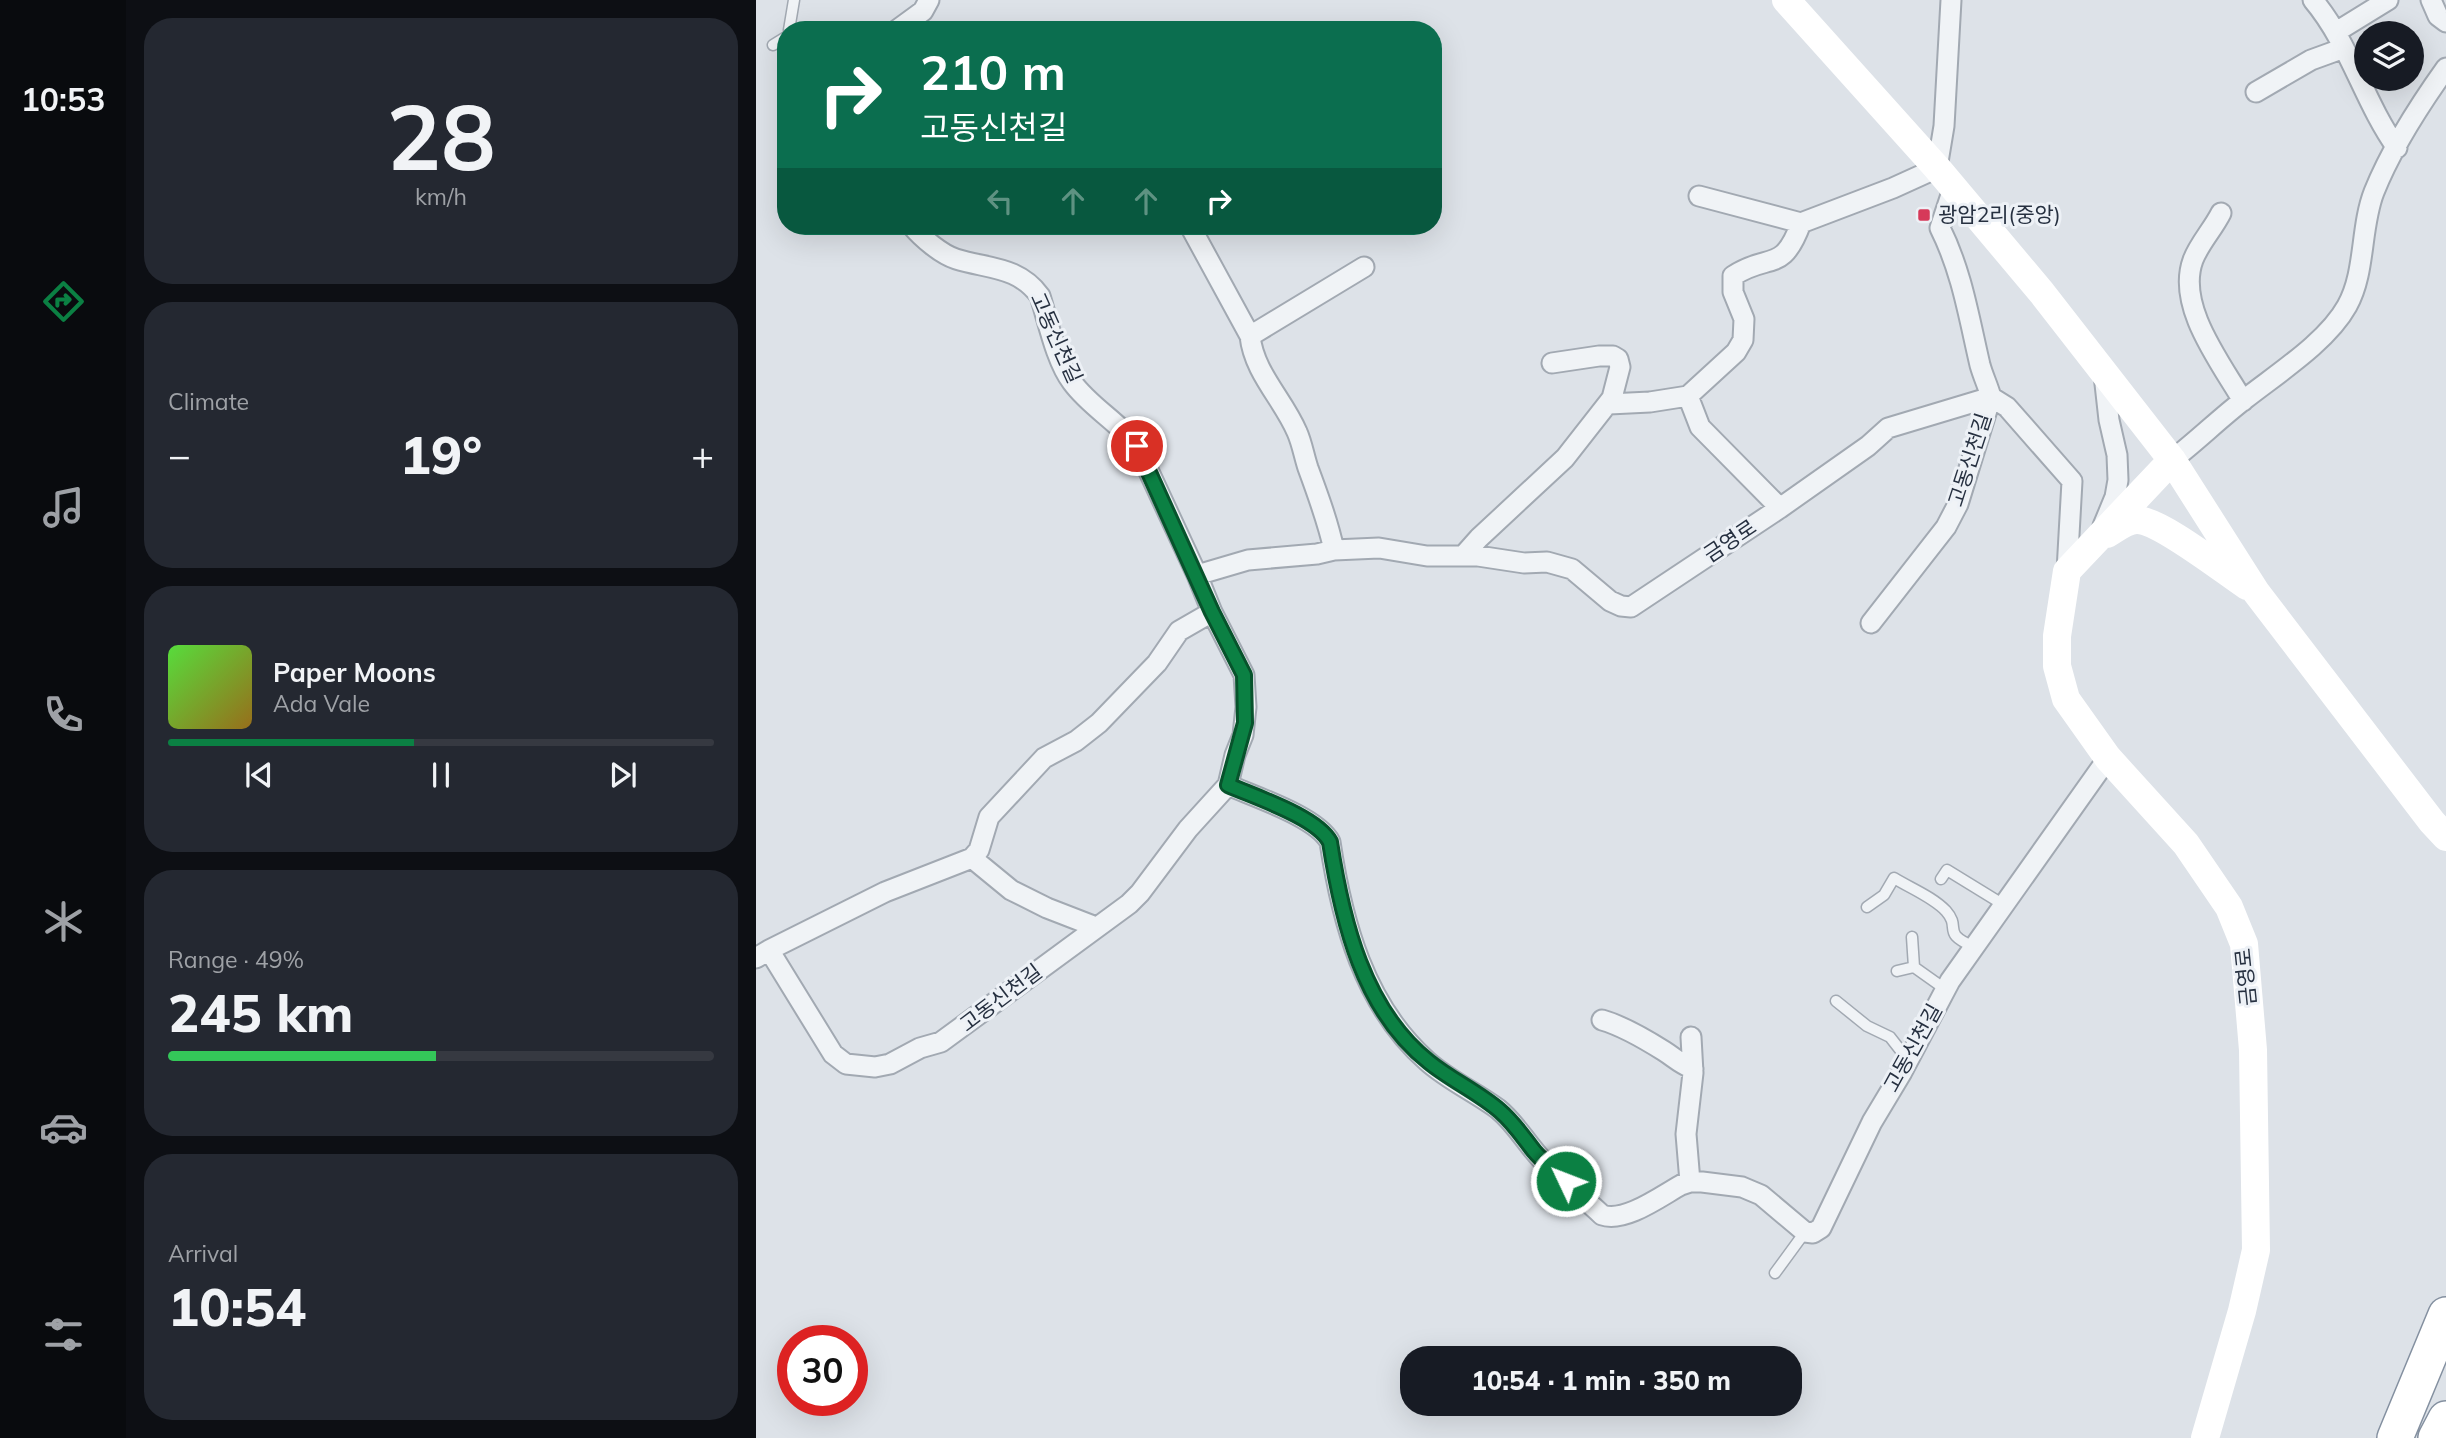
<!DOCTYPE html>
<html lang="en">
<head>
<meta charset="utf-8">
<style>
	:root { --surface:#171b24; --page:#242831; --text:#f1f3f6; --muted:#9ea1a6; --line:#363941; --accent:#0b8043 }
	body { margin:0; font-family:Mulish,"Noto Sans KR",sans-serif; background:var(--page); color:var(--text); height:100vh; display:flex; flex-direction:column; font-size:26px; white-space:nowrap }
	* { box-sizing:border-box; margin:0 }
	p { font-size:23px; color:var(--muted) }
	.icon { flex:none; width:38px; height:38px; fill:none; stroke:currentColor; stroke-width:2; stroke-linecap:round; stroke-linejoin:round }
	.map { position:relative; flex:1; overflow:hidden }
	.side { display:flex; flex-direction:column; gap:18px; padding:18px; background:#0d0f14; width:630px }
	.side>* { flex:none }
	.guide { position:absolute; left:21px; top:21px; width:665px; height:214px; border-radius:28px; box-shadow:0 7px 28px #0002; background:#0b6e4f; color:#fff; overflow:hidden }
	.controls { position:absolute; left:1598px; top:21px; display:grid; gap:14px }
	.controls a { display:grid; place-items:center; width:70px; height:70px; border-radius:50%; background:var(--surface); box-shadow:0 7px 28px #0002; font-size:35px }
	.speed { position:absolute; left:21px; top:1325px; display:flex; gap:14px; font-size:35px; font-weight:700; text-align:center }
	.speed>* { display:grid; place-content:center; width:91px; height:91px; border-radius:50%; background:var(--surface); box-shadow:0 7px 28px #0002; line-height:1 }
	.speed .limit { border:10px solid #d22; background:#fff; color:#111 }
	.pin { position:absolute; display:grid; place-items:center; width:60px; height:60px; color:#fff; margin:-30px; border:4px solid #fff; border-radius:50%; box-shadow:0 2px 7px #0007 }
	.me { position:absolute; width:77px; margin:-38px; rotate:313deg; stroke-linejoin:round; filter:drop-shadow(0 0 5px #0008) }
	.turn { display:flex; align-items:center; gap:24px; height:147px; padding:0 28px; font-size:32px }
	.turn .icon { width:91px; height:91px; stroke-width:2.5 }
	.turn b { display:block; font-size:49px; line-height:60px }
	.lanes { display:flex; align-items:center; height:66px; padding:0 28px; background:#0003; justify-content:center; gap:35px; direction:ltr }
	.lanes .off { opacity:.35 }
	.big { font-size:52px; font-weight:800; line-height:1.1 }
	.side .card { flex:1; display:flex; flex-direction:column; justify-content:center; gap:10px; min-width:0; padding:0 24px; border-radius:28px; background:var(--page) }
	.side .dial { align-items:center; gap:0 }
	.dial b { font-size:91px; line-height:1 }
	.song { display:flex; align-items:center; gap:21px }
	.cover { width:84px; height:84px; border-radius:10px; background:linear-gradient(135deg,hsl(110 70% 55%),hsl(40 70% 35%)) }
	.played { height:7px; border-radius:4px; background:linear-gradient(90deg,var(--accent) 45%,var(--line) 45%) }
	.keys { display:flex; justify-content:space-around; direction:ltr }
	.heat { display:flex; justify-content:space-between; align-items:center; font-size:38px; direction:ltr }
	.charge { height:10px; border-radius:5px; background:linear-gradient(90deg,#34c759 49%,var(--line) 0) }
	.trip { position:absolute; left:644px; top:1346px; width:402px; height:70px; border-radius:28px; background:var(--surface); box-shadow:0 7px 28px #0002; font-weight:800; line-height:70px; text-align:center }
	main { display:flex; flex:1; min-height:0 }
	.dock { display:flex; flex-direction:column; width:126px; justify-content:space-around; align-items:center; background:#090b0e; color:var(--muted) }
	.dock .icon { width:49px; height:49px }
	.dock .current { color:var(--accent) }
	.dock b { font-size:32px; color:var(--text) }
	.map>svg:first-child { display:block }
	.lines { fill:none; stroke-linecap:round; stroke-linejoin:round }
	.lane-casing { stroke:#a2a9b2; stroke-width:13 }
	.street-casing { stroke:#a2a9b2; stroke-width:23 }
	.highway-casing { stroke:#8490a0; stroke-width:38 }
	.lane { stroke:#f0f3f6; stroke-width:10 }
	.street { stroke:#f0f3f6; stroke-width:19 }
	.secondary { stroke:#fff; stroke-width:28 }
	.highway { stroke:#fff; stroke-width:35 }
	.route-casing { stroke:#07532c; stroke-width:18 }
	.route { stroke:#0b8043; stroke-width:12 }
	.poi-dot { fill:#d63959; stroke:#edf1f6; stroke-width:2.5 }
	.labels { text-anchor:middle; stroke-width:6; stroke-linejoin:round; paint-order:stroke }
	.poi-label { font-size:21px; fill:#263040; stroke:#edf1f6; text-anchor:start }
	.street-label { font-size:21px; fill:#263040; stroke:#edf1f6 }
</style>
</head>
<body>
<main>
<nav class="dock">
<b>10:53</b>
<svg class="icon current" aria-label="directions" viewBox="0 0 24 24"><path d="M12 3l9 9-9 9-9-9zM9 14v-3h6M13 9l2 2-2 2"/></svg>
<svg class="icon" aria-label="music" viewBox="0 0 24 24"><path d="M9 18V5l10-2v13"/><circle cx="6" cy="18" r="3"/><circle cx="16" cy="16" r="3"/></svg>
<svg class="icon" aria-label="phone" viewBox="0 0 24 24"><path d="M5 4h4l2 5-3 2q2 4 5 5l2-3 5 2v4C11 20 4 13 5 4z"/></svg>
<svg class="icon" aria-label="climate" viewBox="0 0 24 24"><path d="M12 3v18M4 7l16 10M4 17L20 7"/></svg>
<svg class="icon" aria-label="car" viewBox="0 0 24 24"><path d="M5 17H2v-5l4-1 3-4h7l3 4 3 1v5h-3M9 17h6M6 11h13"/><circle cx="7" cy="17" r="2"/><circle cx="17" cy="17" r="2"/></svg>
<svg class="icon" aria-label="filters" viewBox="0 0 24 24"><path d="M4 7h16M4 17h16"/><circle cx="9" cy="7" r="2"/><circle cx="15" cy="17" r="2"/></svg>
</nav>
<section class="side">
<div class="card dial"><b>28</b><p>km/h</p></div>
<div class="card"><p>Climate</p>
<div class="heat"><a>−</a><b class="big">19°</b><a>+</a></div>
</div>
<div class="card">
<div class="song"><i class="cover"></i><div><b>Paper Moons</b><p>Ada Vale</p></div></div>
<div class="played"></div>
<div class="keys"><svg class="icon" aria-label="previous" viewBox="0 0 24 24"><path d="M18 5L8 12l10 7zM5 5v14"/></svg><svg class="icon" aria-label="pause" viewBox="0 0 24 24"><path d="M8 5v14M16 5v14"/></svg><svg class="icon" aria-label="next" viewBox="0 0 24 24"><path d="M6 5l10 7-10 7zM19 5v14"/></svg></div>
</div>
<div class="card"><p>Range · 49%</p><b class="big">245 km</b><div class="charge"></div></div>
<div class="card"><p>Arrival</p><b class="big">10:54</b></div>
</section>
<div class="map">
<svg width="1690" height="1438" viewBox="0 0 1690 1438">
	<rect width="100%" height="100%" fill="#dde2e8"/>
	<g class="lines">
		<defs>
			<path id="lane" d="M33,30L38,0
				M17,45L30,37
				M1185,879L1191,870L1248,905
				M1111,907L1128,895L1138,878C1154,888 1177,897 1190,911C1206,929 1184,932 1218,947
				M1156,937L1158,967L1189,989
				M1141,971L1158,967
				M1080,1001L1111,1026L1134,1037L1152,1060
				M1019,1273L1049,1232"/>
			<path id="street" d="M1557,0C1594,44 1608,102 1641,148
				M1675,0L1682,16L1690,22
				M141,30L167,11L173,0
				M1580,32L1632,0
				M1500,92L1555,60L1588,48
				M943,196L1045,223L1137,188L1181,168L1188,126L1195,0
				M1465,213C1457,229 1443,244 1437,260C1420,306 1465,363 1487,401
				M434,226L494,336C498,373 527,399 541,432C546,443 548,456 552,468C562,495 572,522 578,550L561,554L492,560L441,575
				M494,336L608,267
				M932,396L944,427L1024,508
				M853,404L894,402L932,396L980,352L987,340L988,319L977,292V276C1013,252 1026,275 1045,223
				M1416,460C1441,441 1464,418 1489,399C1522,373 1571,342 1591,306C1610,272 1604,228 1618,192C1634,152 1665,103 1690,68
				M1347,526L1359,497L1362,480L1361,455L1353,420L1348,375
				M578,550L623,548L671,556H722L768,563L791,562L816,569L854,601L865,606L875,607L1024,508L1112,446L1132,428L1235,397C1232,386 1227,376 1224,365C1213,318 1206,272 1184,228L1197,189
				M707,556L723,538L809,458L856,398L864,367L862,359L857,356H843L796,363
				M1115,623L1190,527L1202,504L1235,397L1251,407L1316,481L1311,571
				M472,785C499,797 561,817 574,842C586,922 608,1005 671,1061C692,1080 719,1092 742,1109C758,1122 767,1138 780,1153C798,1175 825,1195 846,1215C869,1223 905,1196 925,1185L934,1182H946L986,1187L1005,1195L1049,1232L1057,1233L1065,1228L1116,1122L1146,1072L1194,981L1352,758
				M216,858L255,890L291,908L340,927
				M13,950L77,1054L90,1064L119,1067L134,1064L164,1048L185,1042L373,904L384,893L432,829L472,785L479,755L487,735L490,707L488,675L456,612L441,575L381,446C363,422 334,407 316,382C300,361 292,321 284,296C262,266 232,269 200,259C185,254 166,238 156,226
				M0,958L13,950L129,892L216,858L223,850L233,817L288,758L320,741L343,723L401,663L423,631L456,612
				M846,1020C867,1026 889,1039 908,1051C919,1058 923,1063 937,1069
				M934,1182L930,1134L937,1073L935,1037"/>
			<path id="highway" d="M1639,1438L1690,1315
				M1680,1438L1690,1419"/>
		</defs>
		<use href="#lane" class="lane-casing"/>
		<use href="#street" class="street-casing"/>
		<use href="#highway" class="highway-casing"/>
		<use href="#lane" class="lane"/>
		<use href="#street" class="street"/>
		<path class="secondary" d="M1030,0L1181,168L1286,293L1416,460L1500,592L1676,822L1690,837
			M1416,460L1311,571L1301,636V666L1310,699L1352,758L1430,844L1473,907L1488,944L1497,1050L1500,1250L1486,1311L1449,1438
			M1351,534C1360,529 1370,520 1381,520C1404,520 1468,571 1491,586"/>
		<use href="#highway" class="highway"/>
	</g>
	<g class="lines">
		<defs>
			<path id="route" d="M381,446L456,612L488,675L489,723L472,785C499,797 561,817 574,842C586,920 607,1010 673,1062C695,1080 722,1092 744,1111C758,1123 767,1137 778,1151C787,1162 800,1171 810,1181"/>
		</defs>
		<use href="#route" class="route-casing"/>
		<use href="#route" class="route"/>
	</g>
	<rect class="poi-dot" x="1161" y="208" width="14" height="14" rx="3.5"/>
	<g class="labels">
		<g class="poi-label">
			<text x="1182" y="222">광암2리(중앙)</text>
		</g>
		<g class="street-label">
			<text transform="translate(300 338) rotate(66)" y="7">고동신천길</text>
			<text transform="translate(1214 460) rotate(-72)" y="7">고동신천길</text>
			<text transform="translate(974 541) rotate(-34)" y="7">금영로</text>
			<text transform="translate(1490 977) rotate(-96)" y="7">금영로</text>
			<text transform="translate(245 998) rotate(-37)" y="7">고동신천길</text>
			<text transform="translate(1157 1048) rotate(-61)" y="7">고동신천길</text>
		</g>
	</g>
</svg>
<div class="controls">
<a><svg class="icon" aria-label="layers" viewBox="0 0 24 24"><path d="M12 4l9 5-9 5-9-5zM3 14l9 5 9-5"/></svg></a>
</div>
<div class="speed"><div class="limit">30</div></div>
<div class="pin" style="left:381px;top:446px;background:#d93025"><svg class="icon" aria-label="arrive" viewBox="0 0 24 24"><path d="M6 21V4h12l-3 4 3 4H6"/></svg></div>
<svg class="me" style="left:810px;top:1181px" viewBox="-20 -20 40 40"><circle r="17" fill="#0b8043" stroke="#fff" stroke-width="3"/><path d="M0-11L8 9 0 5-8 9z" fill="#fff"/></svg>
<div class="trip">10:54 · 1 min · 350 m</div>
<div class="guide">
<div class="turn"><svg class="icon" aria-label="right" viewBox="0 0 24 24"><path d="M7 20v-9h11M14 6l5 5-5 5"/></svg><div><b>210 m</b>고동신천길</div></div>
<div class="lanes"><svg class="icon off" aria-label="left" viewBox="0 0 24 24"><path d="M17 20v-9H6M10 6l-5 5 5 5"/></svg><svg class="icon off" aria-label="ahead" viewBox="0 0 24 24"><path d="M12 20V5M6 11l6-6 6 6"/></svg><svg class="icon off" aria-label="ahead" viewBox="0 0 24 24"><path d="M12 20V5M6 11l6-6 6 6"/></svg><svg class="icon" aria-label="right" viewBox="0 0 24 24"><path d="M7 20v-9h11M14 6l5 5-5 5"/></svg></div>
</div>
</div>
</main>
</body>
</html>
